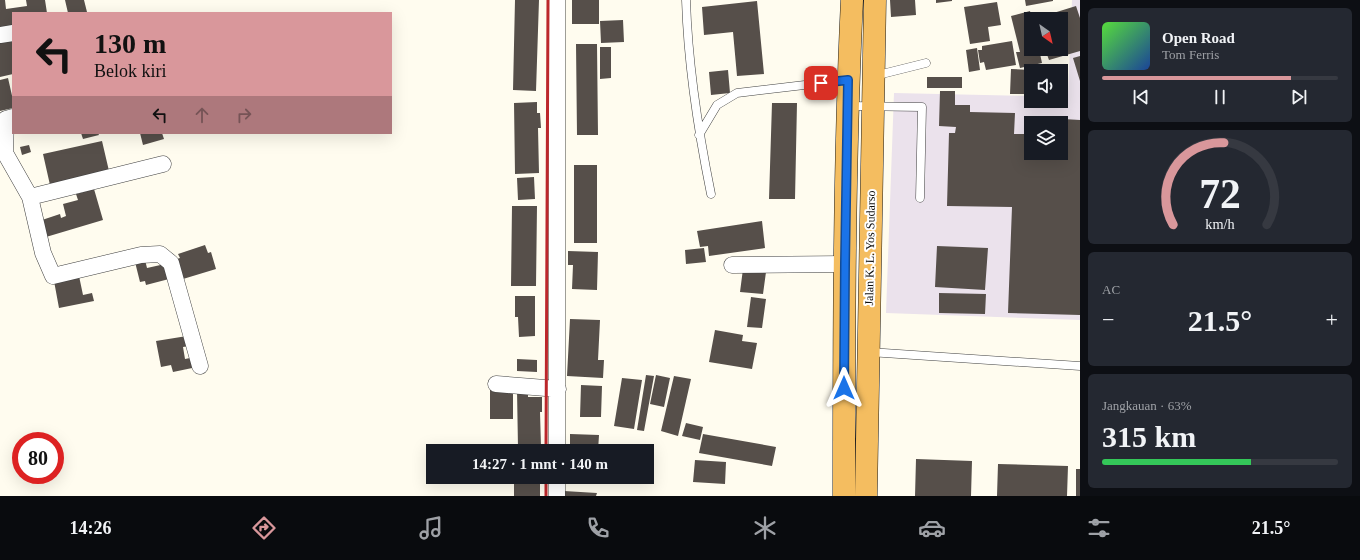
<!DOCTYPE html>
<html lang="id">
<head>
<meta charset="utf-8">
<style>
	:root { --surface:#171b24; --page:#242831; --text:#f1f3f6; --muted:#9ea1a6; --line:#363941; --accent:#d9979b }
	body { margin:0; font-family:Georgia,serif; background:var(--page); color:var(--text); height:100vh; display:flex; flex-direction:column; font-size:15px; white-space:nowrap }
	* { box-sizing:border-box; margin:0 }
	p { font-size:13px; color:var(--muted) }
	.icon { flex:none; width:22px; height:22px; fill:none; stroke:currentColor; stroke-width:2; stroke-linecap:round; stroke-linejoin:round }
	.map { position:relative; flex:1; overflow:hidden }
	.drawer { display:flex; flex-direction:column; gap:8px; padding:8px; background:#0d0f14; width:280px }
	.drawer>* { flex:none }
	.hud { position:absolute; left:12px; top:12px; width:380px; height:122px; border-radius:0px; box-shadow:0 4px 16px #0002; background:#d9979b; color:#111; overflow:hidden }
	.needle { width:26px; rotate:146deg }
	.tools { position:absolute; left:1024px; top:12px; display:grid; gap:8px }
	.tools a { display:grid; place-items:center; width:44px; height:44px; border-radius:0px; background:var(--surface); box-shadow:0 4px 16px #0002; font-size:20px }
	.speed { position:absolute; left:12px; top:432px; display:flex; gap:8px; font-size:20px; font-weight:700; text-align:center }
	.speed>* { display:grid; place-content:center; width:52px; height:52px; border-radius:50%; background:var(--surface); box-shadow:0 4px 16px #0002; line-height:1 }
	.speed .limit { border:6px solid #d22; background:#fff; color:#111 }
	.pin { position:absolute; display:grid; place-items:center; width:34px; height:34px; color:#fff; margin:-17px; border-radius:8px; box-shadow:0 2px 6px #0006 }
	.me { position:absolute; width:44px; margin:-22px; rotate:0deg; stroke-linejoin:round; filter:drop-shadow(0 0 3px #0008) }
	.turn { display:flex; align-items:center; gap:14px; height:84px; padding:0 16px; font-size:18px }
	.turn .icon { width:52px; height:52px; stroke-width:2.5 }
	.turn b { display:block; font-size:28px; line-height:34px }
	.lanes { display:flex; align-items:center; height:38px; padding:0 16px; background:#0003; justify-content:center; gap:20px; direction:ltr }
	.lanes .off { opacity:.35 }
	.big { font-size:30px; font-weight:800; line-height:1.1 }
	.drawer .widget { flex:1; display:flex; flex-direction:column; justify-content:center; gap:6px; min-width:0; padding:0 14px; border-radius:6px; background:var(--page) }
	.drawer .dial { align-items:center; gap:0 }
	.dial svg { height:104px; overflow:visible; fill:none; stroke:var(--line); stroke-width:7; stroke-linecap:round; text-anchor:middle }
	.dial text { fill:var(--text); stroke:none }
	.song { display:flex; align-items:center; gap:12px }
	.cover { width:48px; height:48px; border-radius:6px; background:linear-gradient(135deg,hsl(110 70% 55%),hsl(220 70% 35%)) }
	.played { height:4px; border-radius:2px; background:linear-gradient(90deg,var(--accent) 80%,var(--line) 80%) }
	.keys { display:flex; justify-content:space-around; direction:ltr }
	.heat { display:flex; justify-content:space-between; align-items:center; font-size:22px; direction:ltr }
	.charge { height:6px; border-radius:3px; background:linear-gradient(90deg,#34c759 63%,var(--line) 0) }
	.trip { position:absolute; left:426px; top:444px; width:228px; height:40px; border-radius:0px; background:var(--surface); box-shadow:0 4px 16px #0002; font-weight:800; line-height:40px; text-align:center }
	.dock { display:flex; height:64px; justify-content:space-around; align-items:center; background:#090b0e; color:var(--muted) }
	.dock .icon { width:28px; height:28px }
	.dock .current { color:var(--accent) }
	.dock b { font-size:18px; color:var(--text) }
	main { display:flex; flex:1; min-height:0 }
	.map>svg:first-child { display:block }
	.industrial { fill:#ebe2ec; fill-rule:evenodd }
	.building { fill:#564f4a }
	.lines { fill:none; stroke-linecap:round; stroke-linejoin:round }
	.service-casing { stroke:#414141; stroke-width:9 }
	.minor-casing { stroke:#414141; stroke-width:17 }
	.trunk-casing { stroke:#1f1f1f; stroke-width:23 }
	.service { stroke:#fff; stroke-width:8 }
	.minor { stroke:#fff; stroke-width:16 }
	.trunk { stroke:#f4bd60; stroke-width:22 }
	.rail { stroke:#bc272b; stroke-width:3 }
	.route-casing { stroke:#114b97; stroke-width:10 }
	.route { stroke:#1a73e8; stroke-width:7 }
	.labels { text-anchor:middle; stroke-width:4; stroke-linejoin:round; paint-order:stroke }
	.street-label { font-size:12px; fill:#0e0e0e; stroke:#fff }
</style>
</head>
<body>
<main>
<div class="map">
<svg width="1080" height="496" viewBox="0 0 1080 496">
	<rect width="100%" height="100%" fill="#fffcef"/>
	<path class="industrial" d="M1072,0H1080V320L886,313L894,93L1031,96V101H1061V96H1068ZM1031,123H1061V153H1031Z"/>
	<path class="building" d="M0,0H5L6,9L27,6L26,0H45L47,13H13V27L0,30Z
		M65,0H84L87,12L68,13Z
		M515,0H539L536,91L513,90Z
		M572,0H599V24H572Z
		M890,0H915L916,15L891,17Z
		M936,0H952V1L936,3Z
		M1025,0H1053V1L1026,6Z
		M757,1L764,74L737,76L733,32L704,35L702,7Z
		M997,2L1001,25L988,27L990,41L970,44L964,7Z
		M1076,6L1080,18V51L1049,60L1045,49H1061V19H1034Z
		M1030,11L1032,19L1031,49H1039L1042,63L1020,68L1016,52H1020L1011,16Z
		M623,20L624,42L601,43L600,21Z
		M0,39L13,40V74L0,77Z
		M1012,41L1016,65L986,70L984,62L980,63L978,50H982V46Z
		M576,44H597L598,135H577Z
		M600,47H611V78L600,79Z
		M977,48L980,70L969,72L966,50Z
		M1080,56V81L1073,58Z
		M1011,69L1031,70V94H1010Z
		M728,70L730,93L711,95L709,72Z
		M927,77H962V88H927Z
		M8,78L13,100V108L0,111V80Z
		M940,91H955V105H970V112L1015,113L1014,134H1031V153H1061L1063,119L1080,120V315L1008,313L1012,207L947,206L949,133H955L956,127L939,126Z
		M537,102V113H540L541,128H538L539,173L515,174L514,103Z
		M772,103H797L795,199H769Z
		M81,133H98L99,135L83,139Z
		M140,133H162L164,139L143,145Z
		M102,141L109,171L50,185L43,154Z
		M29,145L31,152L22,155L20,147Z
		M574,165H597V243H574Z
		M534,177L535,199L518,200L517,178Z
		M94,189L103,220L46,237L42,220L60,214L61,218L66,216L63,204L78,200L76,194Z
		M512,206H537L536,286H511Z
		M762,221L765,248L709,256L708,246L700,247L697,231Z
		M205,245L208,253L211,252L216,269L183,279L177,259L180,258L178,254Z
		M937,246L988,248L985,290L935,287Z
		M704,248L706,262L686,264L685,250Z
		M568,251L598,252L597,290L572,289L573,265H568Z
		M145,260L147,268L165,264L169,279L146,285L145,281L140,282L135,262Z
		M743,269L766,272L763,294L740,292Z
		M79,276L83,295L92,293L94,301L59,308L54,281Z
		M939,293L986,294L985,314L939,313Z
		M515,296H535V336L519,337L518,317H515Z
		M751,297L766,299L762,328L747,327Z
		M570,319L600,320L598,360H604L603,378L567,376Z
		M715,330L743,335L742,341L757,343L752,369L709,362Z
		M187,336L189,346L183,347L185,359L195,357L197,367L173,372L171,365L161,367L156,341Z
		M517,359L537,360V372L517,371Z
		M646,375L654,376L644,431L637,430Z
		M656,375L670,378L664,407L650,404Z
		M674,376L691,379L678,436L661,431Z
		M622,378L642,380L634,429L614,426Z
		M581,385L602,386L601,417H580Z
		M490,389H513V419H490Z
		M517,390H528V397H542V412H540L541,447L518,448Z
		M686,423L703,427L700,440L682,436Z
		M570,434L599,435L598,451H570Z
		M703,434L776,447L772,466L699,453Z
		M647,456L650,457L649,475H647Z
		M916,459L972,461L971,496H915Z
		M695,460L726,462L725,484L693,482Z
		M998,464L1068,466L1067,496H997Z
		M1076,469H1080V496H1076Z
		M514,482H540V496H514Z
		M564,491L597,493L596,496H564Z"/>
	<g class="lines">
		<defs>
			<path id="service" d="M686,0C688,65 698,130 711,194
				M874,76L926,63
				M849,106L922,107L920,198
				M699,135L717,105L737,93L847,80
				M869,352L1080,366"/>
			<path id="minor" d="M557,0V451
				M0,35L13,33
				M13,117L6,119L5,153L30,197L43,253L53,276L141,255L160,254L171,263L200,366
				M30,197L163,164
				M732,265L845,264
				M496,384L558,389
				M557,496V477"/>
			<path id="trunk" d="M844,496C844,331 844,165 852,0
				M866,496L875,0"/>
		</defs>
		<use href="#service" class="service-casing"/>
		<use href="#minor" class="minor-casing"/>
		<use href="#trunk" class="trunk-casing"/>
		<use href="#service" class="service"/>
		<use href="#minor" class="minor"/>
		<use href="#trunk" class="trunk"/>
		<path class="rail" d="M546,451L548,0
			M546,496V477"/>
	</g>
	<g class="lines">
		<defs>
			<path id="route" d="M821,83L848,80L845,264L844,388"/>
		</defs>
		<use href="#route" class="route-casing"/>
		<use href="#route" class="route"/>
	</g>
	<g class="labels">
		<g class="street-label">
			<text transform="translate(870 248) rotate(-89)" y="4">Jalan K. L. Yos Sudarso</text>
		</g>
	</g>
</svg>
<div class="tools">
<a><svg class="needle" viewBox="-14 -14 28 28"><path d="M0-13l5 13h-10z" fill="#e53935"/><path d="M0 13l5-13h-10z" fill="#9ea1a6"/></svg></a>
<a><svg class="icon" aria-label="sound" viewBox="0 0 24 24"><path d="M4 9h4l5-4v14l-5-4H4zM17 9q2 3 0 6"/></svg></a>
<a><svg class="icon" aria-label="layers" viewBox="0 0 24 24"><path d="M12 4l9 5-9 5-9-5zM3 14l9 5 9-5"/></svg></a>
</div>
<div class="speed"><div class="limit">80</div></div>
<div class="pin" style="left:821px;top:83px;background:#d93025"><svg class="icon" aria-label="arrive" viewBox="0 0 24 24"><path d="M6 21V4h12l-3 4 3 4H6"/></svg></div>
<svg class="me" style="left:844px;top:388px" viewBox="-20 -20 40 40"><path d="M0-17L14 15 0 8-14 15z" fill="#1a73e8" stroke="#fff" stroke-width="4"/></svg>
<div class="trip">14:27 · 1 mnt · 140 m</div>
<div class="hud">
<div class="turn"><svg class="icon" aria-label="left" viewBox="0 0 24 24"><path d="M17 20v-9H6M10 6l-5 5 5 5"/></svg><div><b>130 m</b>Belok kiri</div></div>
<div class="lanes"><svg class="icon" aria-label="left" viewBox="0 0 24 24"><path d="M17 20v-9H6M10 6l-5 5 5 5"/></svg><svg class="icon off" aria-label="ahead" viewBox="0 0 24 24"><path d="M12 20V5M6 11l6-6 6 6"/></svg><svg class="icon off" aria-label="right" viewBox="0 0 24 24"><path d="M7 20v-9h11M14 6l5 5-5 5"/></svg></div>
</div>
</div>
<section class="drawer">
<div class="widget">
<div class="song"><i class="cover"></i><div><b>Open Road</b><p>Tom Ferris</p></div></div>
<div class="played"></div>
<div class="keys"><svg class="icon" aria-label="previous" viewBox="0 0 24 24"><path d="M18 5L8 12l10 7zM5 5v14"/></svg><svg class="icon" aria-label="pause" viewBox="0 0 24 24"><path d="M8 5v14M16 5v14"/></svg><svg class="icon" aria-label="next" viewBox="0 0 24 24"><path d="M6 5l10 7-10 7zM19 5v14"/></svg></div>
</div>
<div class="widget dial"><svg viewBox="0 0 100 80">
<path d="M14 69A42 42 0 1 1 86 69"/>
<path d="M14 69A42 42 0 0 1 53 6" stroke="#d9979b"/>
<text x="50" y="56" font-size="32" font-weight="700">72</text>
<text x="50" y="72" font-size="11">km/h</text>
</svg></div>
<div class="widget"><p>AC</p>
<div class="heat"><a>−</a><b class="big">21.5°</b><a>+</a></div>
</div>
<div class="widget"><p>Jangkauan · 63%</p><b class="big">315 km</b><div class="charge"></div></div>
</section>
</main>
<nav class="dock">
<b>14:26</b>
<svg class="icon current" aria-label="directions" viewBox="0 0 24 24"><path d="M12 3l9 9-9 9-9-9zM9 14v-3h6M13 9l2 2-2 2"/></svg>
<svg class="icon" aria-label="music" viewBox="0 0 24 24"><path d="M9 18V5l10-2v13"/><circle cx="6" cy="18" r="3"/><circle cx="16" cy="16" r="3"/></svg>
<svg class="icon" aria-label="phone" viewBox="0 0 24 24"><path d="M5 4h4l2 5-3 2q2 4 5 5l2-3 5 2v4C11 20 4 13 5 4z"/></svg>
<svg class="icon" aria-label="climate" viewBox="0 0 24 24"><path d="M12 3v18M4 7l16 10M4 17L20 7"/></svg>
<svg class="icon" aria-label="car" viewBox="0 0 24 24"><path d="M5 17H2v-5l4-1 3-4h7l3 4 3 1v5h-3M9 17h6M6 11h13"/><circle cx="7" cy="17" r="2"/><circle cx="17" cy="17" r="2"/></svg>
<svg class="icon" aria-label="filters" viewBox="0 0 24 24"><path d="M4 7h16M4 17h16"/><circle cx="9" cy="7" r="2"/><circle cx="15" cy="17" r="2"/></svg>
<b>21.5°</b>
</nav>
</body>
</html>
